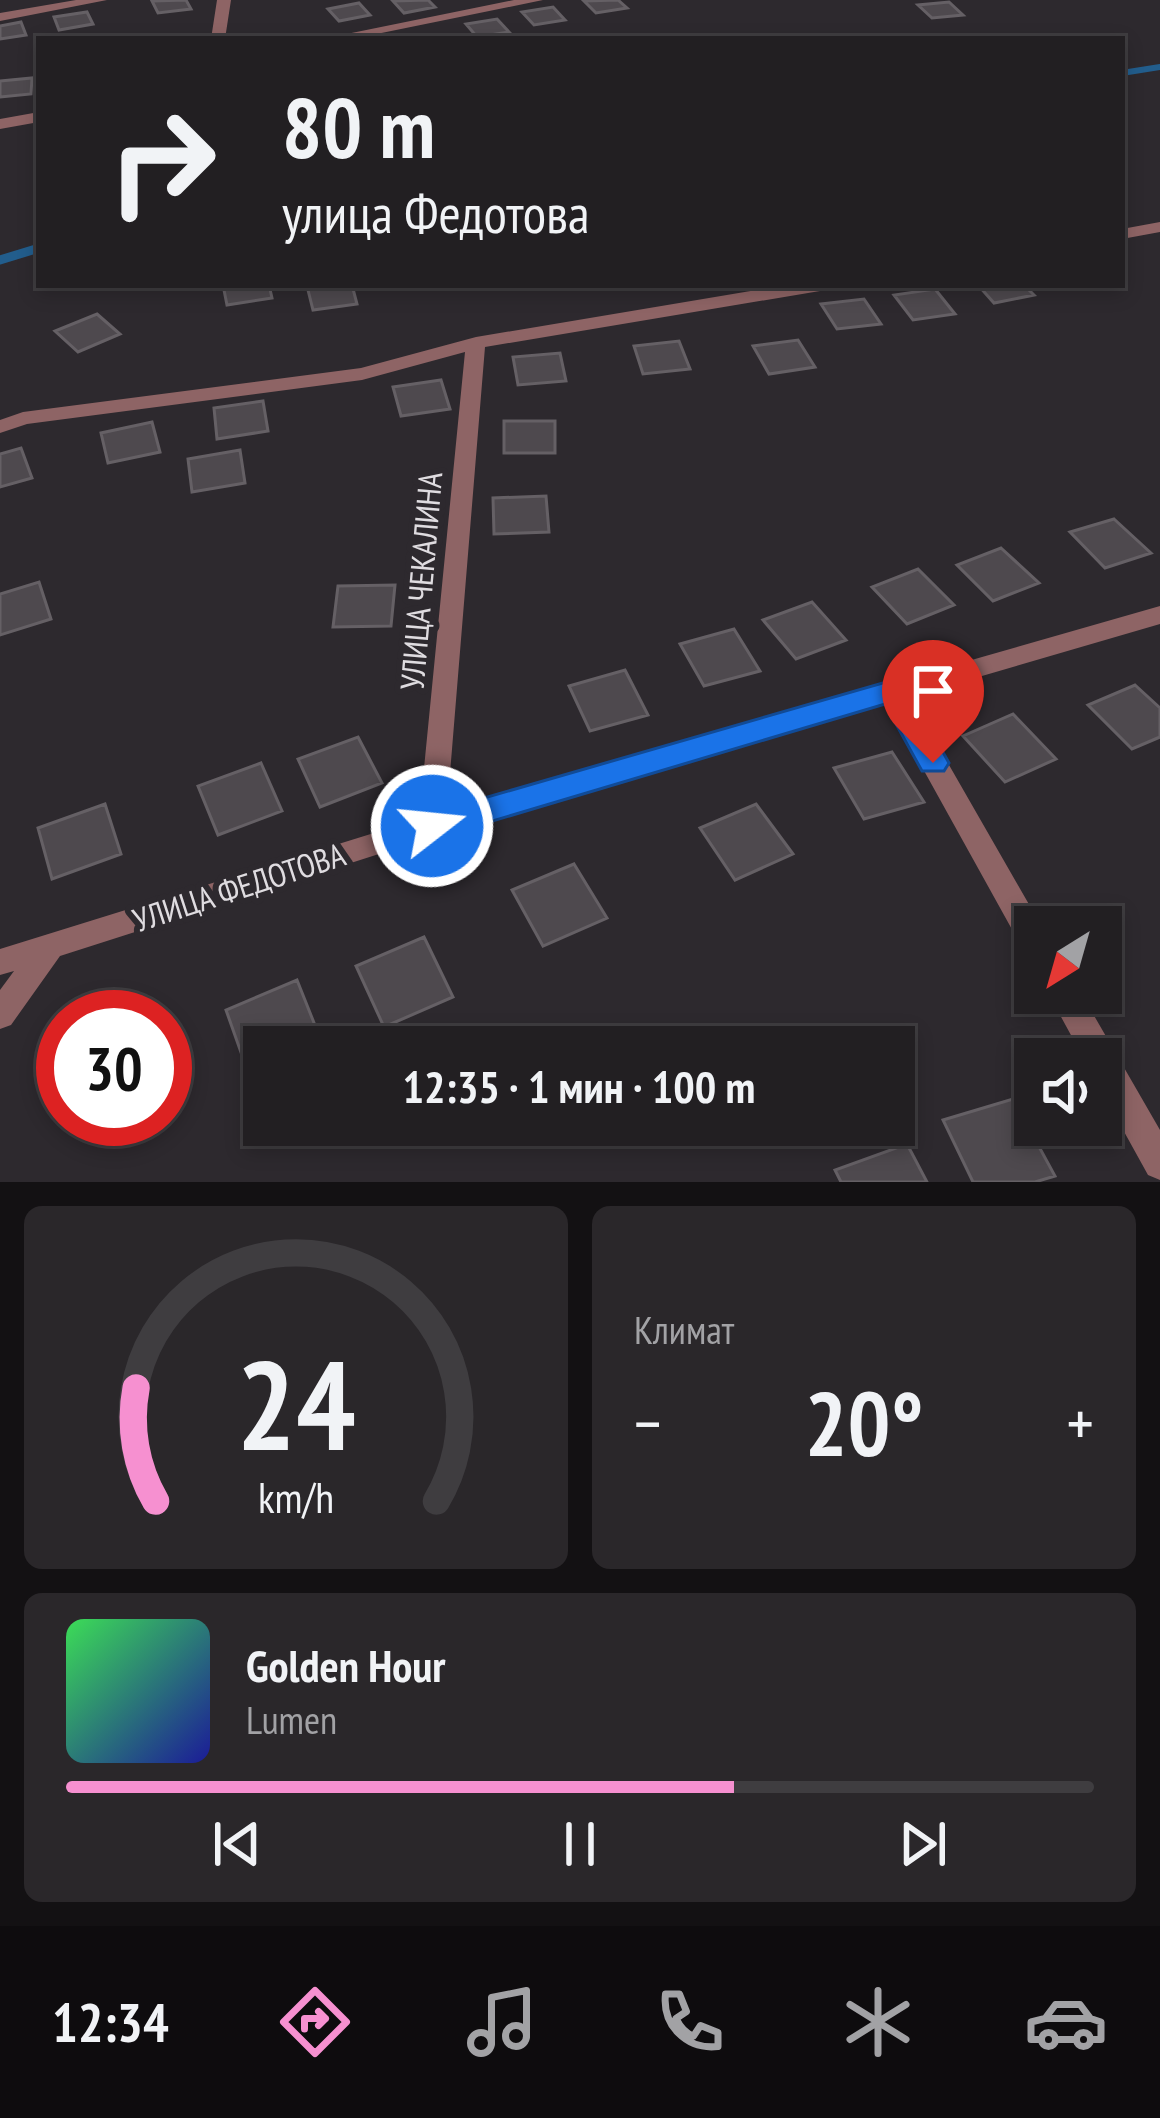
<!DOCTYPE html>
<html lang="ru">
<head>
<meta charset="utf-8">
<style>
	:root { --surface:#221f22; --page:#2a272a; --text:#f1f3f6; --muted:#a2a2a5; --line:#3f3d40; --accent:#f690d0 }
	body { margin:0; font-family:"PT Sans Narrow",sans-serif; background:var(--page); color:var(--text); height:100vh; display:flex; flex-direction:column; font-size:45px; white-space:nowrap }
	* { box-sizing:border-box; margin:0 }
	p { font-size:39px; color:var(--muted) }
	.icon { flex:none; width:66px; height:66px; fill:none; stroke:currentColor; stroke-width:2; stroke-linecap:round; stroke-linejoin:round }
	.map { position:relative; height:1182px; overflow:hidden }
	.details { display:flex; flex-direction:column; gap:24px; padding:24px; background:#131113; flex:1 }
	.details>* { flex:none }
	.top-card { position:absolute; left:36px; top:36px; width:1089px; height:252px; border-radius:0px; box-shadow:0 6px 18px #0003,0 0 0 3px var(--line); background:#221f22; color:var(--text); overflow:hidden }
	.needle { width:78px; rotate:217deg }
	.fabs { position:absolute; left:1014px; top:906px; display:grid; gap:24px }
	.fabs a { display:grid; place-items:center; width:108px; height:108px; border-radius:0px; background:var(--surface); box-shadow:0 6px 18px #0003,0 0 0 3px var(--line); font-size:60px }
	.speed { position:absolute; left:36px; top:990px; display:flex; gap:24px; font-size:60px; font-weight:700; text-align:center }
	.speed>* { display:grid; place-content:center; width:156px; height:156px; border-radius:50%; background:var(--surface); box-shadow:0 6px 18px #0003,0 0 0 3px var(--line); line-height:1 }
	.speed .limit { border:18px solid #d22; background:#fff; color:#111 }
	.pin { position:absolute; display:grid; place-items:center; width:102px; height:102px; color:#fff; margin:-123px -51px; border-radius:50% 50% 50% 0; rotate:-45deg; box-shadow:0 0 12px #0007 }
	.pin .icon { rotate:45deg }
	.me { position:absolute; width:132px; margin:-66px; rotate:74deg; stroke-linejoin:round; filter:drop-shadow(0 0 9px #0008) }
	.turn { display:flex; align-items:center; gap:42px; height:252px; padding:0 48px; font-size:54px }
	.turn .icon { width:156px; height:156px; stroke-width:2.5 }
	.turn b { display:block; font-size:84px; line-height:102px }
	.big { font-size:90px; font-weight:600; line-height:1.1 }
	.details .card { flex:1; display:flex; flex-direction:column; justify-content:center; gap:18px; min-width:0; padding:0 42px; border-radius:18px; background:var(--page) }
	.details .dial { align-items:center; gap:0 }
	.dial svg { height:312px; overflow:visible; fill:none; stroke:var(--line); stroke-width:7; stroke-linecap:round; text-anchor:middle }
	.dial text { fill:var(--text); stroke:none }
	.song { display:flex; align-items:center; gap:36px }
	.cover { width:144px; height:144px; border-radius:18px; background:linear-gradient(135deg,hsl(130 70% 55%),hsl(240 70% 35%)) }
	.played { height:12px; border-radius:6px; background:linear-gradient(90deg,var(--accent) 65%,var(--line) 65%) }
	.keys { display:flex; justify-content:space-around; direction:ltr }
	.heat { display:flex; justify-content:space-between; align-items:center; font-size:66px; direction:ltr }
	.details .tiles { flex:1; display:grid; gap:24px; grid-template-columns:1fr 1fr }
	.card:last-child { grid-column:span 2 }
	.trip { position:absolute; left:243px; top:1026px; width:672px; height:120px; border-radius:0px; background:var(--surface); box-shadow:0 6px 18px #0003,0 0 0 3px var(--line); font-weight:600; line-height:120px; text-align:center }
	.tab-bar { display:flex; height:192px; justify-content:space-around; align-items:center; background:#0e0c0e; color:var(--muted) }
	.tab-bar .icon { width:84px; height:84px }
	.tab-bar .current { color:var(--accent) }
	.tab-bar b { font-size:54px; color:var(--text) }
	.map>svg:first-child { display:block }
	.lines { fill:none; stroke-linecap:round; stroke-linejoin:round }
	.stream-far1 { stroke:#225d8c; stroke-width:6 }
	.stream { stroke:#225d8c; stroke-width:9 }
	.building { fill:#4e494e; stroke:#656065; stroke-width:3 }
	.street { fill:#8e6465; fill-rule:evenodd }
	.route { fill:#1a73e8; stroke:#114b97; stroke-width:3 }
	.labels { text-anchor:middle; stroke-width:12; stroke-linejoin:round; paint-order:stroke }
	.street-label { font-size:33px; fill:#dfdce0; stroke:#2d292e }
</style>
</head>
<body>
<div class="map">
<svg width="1160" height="1182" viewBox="0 0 1160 1182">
	<rect width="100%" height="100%" fill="#2d292e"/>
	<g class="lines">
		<path class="stream-far1" d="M1122,73L1160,67"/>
		<path class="stream" d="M0,260L39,248"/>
	</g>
	<path class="building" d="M186,0L191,9L158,13L152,1Z
		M428,0L435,7L404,13L393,1Z
		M618,0L627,8L596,13L584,1Z
		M949,2L963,15L932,18L918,5Z
		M359,3L370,15L339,21L328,9Z
		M553,7L565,20L534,25L522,12Z
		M87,12L93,24L59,30L54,17Z
		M497,19L509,32L477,37L466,24Z
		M21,22L26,35L0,39V26Z
		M32,78L31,94L0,97V81Z
		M223,285H269L272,298L227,305Z
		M352,285L357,304L313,310L307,286Z
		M978,285H1024L1034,295L994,303Z
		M935,289L955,314L913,320L894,295Z
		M864,299L881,324L837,329L821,304Z
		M97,314L120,334L78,352L55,331Z
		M798,340L815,367L769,374L753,346Z
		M679,341L690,369L643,374L634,346Z
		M560,353L566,381L518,385L513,357Z
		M441,380L450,409L401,416L393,387Z
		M263,401L268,431L217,439L214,408Z
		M504,421H555V453H504Z
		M152,422L160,452L108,463L101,433Z
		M21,448L32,478L0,487V454Z
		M240,450L245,483L192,492L188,459Z
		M546,496L549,532L494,534L493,498Z
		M1114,519L1151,553L1105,568L1070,532Z
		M1001,548L1039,583L993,601L957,565Z
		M918,569L954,605L907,624L872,587Z
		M39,582L51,619L0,635V594Z
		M395,585L391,626L333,627L338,586Z
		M812,602L846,640L796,659L763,620Z
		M734,629L760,671L704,686L680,644Z
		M625,670L648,715L590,731L569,686Z
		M1135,685L1160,708V737L1132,749L1088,705Z
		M1013,714L1056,759L1005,782L963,736Z
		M358,737L382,783L320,807L298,759Z
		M892,752L924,802L864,819L834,768Z
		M261,763L282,811L218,835L198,786Z
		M105,804L121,854L52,879L38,828Z
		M756,804L793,854L735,880L700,828Z
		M574,864L607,918L543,946L512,890Z
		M424,937L453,997L384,1027L356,966Z
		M297,980L322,1043L264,1047V1068L249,1075L226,1010Z
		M1013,1099L1055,1176L1035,1182H973L943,1120Z
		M80,1119H133L85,1140Z
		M907,1144L927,1182H841L835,1170Z"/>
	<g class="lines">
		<path class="street" d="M76,0H107L0,21V13Z
			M217,0H231L225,39H211Z
			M514,0H543L352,39H322Z
			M39,112V122L0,129V119Z
			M1160,222V232L1122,239V229Z
			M787,285H829L820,291L485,347L447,810L1160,606V624L910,697L1042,927H1035V955L1024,951L887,704L432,837L60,956L11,1025L0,1029V990L14,971L0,975V949L419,819L465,352L362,380L27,424L0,433V420L23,412L361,368L476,337Z
			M1048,993H1081L1160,1130V1180L1148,1175L1101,1090V1059H1084Z"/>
	</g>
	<path class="route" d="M893,680L903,683L944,754L949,763L944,771H922L885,704L432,839L420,835L416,826L420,817L432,813Z"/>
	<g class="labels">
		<g class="street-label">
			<text transform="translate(421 581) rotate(-85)" y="12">УЛИЦА ЧЕКАЛИНА</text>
			<text transform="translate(239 887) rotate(-18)" y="12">УЛИЦА ФЕДОТОВА</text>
		</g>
	</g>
</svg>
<div class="fabs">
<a><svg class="needle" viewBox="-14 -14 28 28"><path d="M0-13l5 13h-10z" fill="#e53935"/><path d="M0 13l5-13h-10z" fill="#a2a2a5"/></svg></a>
<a><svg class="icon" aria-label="sound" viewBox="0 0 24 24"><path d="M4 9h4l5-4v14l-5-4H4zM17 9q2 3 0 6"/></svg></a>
</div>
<div class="speed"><div class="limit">30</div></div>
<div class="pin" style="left:933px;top:763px;background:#d93025"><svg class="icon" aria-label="arrive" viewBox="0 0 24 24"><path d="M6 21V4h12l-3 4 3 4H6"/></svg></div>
<svg class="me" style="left:432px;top:826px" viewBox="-20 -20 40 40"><circle r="17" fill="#1a73e8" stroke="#fff" stroke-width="3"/><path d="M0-11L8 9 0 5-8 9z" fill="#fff"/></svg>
<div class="trip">12:35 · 1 мин · 100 m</div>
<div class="top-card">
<div class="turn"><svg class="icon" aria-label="right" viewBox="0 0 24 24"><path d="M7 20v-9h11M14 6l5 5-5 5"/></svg><div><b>80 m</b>улица Федотова</div></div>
</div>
</div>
<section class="details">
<div class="tiles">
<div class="card dial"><svg viewBox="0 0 100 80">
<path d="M14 69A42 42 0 1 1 86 69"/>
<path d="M14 69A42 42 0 0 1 9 40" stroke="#f690d0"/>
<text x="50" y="56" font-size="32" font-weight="700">24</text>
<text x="50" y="72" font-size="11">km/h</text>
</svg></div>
<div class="card"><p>Климат</p>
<div class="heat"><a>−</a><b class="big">20°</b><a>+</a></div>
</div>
<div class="card">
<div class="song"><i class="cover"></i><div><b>Golden Hour</b><p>Lumen</p></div></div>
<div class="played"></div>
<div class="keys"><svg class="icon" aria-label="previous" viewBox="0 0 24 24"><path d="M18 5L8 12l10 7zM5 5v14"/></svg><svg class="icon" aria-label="pause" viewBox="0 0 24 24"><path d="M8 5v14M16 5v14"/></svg><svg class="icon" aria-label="next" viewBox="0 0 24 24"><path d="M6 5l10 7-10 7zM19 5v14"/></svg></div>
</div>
</div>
</section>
<nav class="tab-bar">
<b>12:34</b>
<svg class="icon current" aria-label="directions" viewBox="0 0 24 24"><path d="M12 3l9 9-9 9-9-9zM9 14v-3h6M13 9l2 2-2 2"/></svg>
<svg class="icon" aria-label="music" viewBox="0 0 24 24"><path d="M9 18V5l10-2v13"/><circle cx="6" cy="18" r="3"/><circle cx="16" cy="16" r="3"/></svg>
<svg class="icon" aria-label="phone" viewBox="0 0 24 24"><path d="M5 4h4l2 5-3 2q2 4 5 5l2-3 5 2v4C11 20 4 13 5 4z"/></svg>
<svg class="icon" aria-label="climate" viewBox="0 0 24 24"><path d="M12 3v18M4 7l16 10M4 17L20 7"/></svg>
<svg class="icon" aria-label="car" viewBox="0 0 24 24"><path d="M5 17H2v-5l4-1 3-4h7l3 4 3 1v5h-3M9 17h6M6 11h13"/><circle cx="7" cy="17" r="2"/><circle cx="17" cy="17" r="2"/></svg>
</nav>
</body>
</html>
